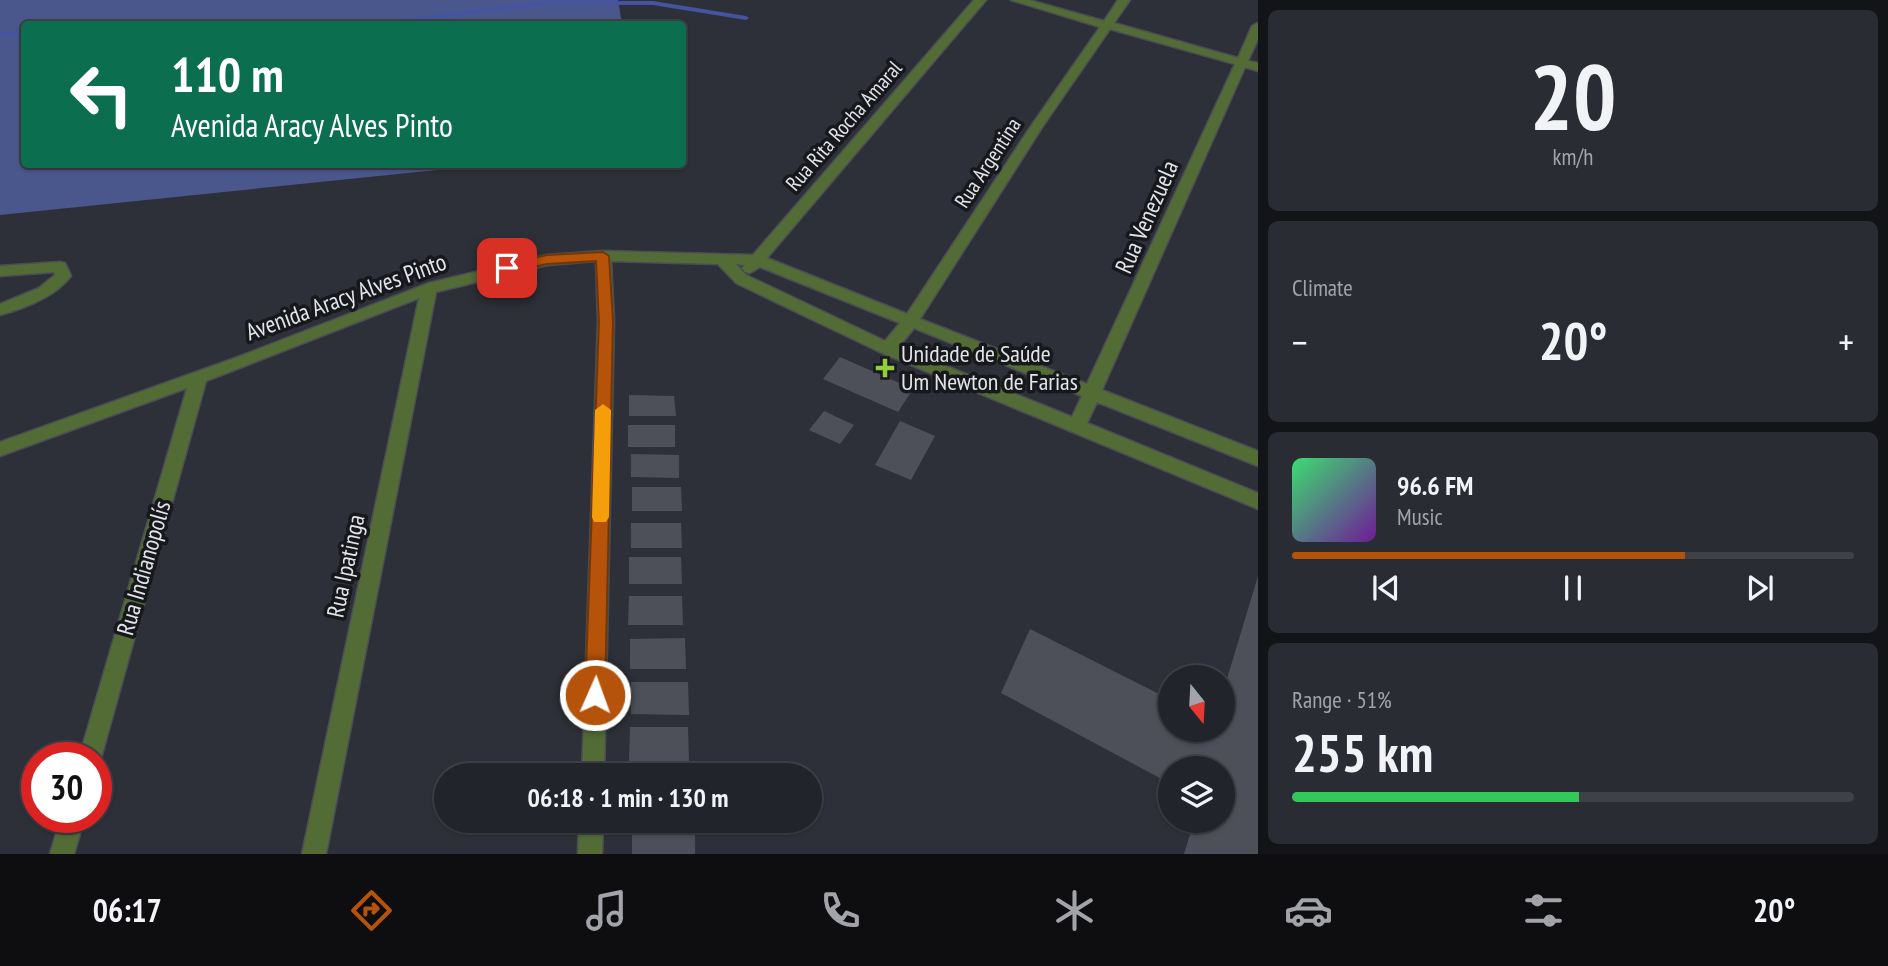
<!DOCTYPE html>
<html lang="en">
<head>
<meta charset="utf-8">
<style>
	:root { --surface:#22242b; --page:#2a2c33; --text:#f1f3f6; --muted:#a2a4a9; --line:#3f4147; --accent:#b45309 }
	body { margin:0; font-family:"PT Sans Narrow",sans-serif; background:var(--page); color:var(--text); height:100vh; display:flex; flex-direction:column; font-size:26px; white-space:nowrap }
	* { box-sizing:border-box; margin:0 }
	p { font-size:23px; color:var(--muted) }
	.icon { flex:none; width:38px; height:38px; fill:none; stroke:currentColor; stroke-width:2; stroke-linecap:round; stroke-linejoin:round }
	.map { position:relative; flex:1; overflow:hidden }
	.drawer { display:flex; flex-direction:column; gap:10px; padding:10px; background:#131418; width:630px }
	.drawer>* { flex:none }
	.banner { position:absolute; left:21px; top:21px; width:665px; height:147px; border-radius:7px; box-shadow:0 2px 5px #0004,0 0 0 2px var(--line); background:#0b6e4f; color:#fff; overflow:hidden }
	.needle { width:46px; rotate:162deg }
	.buttons { position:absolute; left:1158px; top:665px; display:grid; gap:14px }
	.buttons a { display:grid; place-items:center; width:77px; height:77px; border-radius:50%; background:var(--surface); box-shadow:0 2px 5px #0004,0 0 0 2px var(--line); font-size:35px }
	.speed { position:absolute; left:21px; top:742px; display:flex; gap:14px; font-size:35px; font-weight:700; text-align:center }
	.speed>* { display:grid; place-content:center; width:91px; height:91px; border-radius:50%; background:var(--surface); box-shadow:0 2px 5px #0004,0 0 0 2px var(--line); line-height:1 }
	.speed .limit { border:10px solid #d22; background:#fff; color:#111 }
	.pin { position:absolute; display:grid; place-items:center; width:60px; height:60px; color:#fff; margin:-30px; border-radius:14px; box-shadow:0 4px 10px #0006 }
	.me { position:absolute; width:77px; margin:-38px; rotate:2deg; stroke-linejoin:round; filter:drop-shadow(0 0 5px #0008) }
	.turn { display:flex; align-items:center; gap:24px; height:147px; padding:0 35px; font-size:32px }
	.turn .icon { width:91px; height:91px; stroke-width:2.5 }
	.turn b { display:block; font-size:49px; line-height:60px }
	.big { font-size:52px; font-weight:800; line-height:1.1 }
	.drawer .tile { flex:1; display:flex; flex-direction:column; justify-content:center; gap:10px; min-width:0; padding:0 24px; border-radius:10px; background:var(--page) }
	.drawer .dial { align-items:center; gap:0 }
	.dial b { font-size:91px; line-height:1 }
	.song { display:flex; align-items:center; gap:21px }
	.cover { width:84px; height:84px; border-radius:10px; background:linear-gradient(135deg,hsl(140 70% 55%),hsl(280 70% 35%)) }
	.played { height:7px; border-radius:4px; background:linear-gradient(90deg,var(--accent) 70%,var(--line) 70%) }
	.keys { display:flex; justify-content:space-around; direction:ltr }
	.heat { display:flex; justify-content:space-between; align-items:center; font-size:38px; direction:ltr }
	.charge { height:10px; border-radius:5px; background:linear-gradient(90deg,#34c759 51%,var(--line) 0) }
	.trip { position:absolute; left:434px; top:763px; width:388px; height:70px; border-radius:35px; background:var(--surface); box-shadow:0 2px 5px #0004,0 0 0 2px var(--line); font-weight:800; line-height:70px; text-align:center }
	.tab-bar { display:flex; height:112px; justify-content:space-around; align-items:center; background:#0e0e11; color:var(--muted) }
	.tab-bar .icon { width:49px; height:49px }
	.tab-bar .on { color:var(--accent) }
	.tab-bar b { font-size:32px; color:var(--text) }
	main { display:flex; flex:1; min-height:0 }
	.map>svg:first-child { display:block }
	.green { fill:#49578d }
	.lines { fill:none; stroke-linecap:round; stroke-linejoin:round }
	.stream { fill:#4454a1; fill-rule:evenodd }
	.building { fill:#4e5059 }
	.street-casing { stroke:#4b4d55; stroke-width:3 }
	.street { fill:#536c36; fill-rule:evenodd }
	.route { fill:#b45309; stroke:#753606; stroke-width:2 }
	.slow { fill:#f59e0b }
	.poi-dot { fill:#92cd3e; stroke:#17181c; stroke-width:2.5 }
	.labels { text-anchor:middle; stroke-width:7; stroke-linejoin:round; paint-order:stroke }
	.far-street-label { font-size:21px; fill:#e2e4ea; stroke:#17181c }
	.street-label { font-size:24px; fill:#e2e4ea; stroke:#17181c }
	.poi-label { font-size:24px; fill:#e2e4ea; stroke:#17181c; text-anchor:start }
</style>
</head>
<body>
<main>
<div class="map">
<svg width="1258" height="854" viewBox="0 0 1258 854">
	<rect width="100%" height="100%" fill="#2e3039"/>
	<path class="green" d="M0,0H618L622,24H24V164L486,165L0,215Z"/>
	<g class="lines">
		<path class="stream" d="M542,1H653L746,16L749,18L746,20L653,5H542L390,24H376L379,22Z
			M265,19L306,22L309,24H240L243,22Z
			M0,32L24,34V38L0,36Z"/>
	</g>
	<path class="building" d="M840,357L913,389L898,412L823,379Z
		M629,395L674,396L676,416H629Z
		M824,411L854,425L840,444L809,430Z
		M900,421L935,436L911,480L875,465Z
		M628,425H675V447H628Z
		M631,454L679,455V478L631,477Z
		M632,487H681L682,511H632Z
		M631,523H681L682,548H631Z
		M629,557H681L682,584H629Z
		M1258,576V854H1184L1194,821H1223V768H1171V784L1001,693L1030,629L1171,700V730H1223V692Z
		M629,596H682L683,625H628Z
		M685,638L686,669H630V639Z
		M631,682H688L689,715L631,714Z
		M630,727H688L689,762H629Z
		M632,828H695V854H632Z"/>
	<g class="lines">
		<defs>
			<path id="street" d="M974,0H986L767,258L907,314L1031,126L1100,27L1011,0H1029L1104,21L1118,0H1130L1114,23L1238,58L1252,26L1258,23V39L1248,61L1258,63V71L1245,67L1102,390L1258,451V466L1097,402L1087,423L1258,493V509L882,353L736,283L718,264L611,261L614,321L604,775H582L598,321L596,261L547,265L436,292L326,854H302L419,298L206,381L101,758L96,767V758H79L187,388L0,456V442L238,357L429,283L547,255L603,251L753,255ZM1110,29L1235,64L1087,384L920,319L1043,126ZM736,264L745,265L742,268L745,272L750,273L760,267L900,323L885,341L746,275ZM914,328L1082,396L1072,417L899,347Z
				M60,262L65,263L71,276C55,297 25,308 0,315V304L39,288L55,275L54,272L0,276V266Z
				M61,817H85L74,854H50Z
				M579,821H603L602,854H578Z"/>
		</defs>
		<use href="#street" class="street-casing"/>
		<use href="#street" class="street"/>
	</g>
	<path class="route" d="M603,252L609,256L613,321L605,695L602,702L595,704L588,702L585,695L599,321L596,261L547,264L507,273L500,268L502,265L547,255Z"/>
	<path class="slow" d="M603,404L611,410L609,517L606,522H594L592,517L595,410Z"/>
	<path class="poi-dot" d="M881.5 357.5h7v7h7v7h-7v7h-7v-7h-7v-7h7z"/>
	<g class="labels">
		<g class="far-street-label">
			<text transform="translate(844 126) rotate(-49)" y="7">Rua Rita Rocha Amaral</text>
			<text transform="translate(988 163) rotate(-57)" y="7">Rua Argentina</text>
		</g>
		<g class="street-label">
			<text transform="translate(1147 217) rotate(-66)" y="8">Rua Venezuela</text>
			<text transform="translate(346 297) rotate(-20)" y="8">Avenida Aracy Alves Pinto</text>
			<text transform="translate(346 566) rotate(-78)" y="8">Rua Ipatinga</text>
			<text transform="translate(144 568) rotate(-74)" y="8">Rua Indianopolís</text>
		</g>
		<g class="poi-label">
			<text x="901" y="362">Unidade de Saúde<tspan x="901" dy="28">Um Newton de Farias</tspan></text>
		</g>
	</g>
</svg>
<div class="buttons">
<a><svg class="needle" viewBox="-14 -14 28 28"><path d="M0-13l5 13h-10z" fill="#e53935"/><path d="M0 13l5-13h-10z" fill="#a2a4a9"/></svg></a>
<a><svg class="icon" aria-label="layers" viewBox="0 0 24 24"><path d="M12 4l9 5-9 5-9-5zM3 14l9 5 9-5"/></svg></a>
</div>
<div class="speed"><div class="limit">30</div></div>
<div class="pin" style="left:507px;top:268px;background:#d93025"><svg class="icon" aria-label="arrive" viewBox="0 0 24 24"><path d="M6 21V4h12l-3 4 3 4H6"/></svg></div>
<svg class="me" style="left:595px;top:695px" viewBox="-20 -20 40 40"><circle r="17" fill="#b45309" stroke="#fff" stroke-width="3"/><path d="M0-11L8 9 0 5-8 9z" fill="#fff"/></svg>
<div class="trip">06:18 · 1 min · 130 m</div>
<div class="banner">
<div class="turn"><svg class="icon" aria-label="left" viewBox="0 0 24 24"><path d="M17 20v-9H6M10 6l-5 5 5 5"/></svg><div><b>110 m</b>Avenida Aracy Alves Pinto</div></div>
</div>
</div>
<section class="drawer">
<div class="tile dial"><b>20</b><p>km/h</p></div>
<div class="tile"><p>Climate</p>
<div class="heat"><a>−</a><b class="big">20°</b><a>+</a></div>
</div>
<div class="tile">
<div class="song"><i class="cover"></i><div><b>96.6 FM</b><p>Music</p></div></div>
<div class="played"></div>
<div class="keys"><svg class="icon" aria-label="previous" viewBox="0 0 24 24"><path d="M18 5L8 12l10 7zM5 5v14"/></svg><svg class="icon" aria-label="pause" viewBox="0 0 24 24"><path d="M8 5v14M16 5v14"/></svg><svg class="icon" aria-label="next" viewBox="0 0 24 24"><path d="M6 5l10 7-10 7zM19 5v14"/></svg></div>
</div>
<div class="tile"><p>Range · 51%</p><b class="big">255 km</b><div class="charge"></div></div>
</section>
</main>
<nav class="tab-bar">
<b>06:17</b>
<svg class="icon on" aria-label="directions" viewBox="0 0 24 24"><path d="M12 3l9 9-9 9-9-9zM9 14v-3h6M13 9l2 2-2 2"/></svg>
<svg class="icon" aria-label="music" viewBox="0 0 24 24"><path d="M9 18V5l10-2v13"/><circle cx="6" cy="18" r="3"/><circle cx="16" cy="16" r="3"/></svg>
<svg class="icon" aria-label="phone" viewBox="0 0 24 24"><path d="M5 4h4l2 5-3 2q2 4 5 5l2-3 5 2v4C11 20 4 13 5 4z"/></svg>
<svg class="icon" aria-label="climate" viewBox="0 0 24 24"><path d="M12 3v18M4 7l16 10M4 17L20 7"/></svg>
<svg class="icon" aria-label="car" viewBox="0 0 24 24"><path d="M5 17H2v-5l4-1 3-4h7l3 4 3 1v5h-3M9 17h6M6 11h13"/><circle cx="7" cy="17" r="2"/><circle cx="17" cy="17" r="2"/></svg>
<svg class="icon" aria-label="filters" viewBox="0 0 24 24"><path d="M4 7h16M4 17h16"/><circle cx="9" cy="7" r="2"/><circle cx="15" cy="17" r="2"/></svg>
<b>20°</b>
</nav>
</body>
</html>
